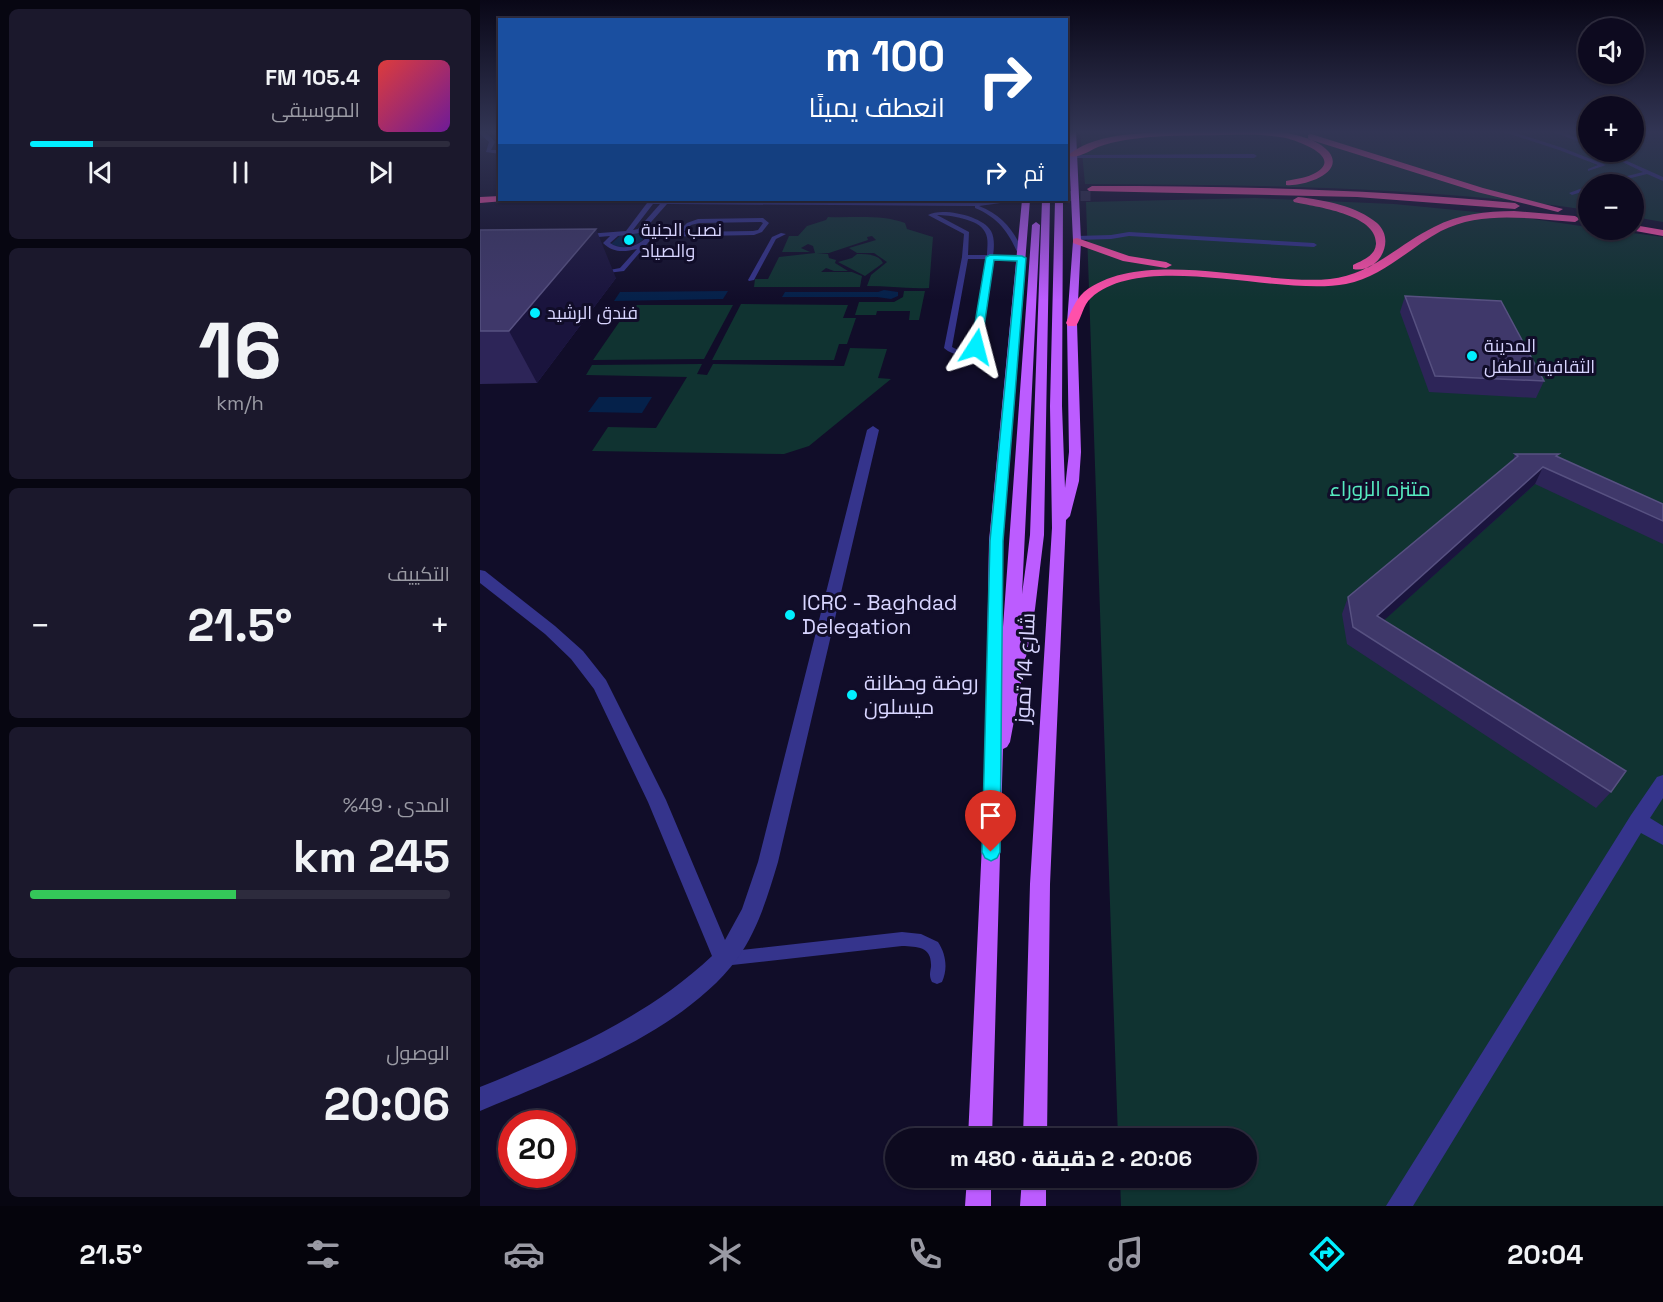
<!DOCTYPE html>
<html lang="ar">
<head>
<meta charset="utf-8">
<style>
	:root { --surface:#0d0a1f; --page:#1b182c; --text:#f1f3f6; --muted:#9a9aa4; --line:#2d2b3d; --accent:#01efff }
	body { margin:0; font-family:"Space Grotesk",Cairo,sans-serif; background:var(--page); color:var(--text); direction:rtl; height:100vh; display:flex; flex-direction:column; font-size:22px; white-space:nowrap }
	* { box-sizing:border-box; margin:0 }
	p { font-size:20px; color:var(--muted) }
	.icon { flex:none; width:33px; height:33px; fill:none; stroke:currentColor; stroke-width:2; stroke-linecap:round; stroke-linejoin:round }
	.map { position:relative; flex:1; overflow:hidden; direction:ltr }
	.sheet { display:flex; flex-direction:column; gap:9px; padding:9px; background:#070611; width:480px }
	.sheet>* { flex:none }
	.banner { position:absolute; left:18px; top:18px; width:570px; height:183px; border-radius:0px; box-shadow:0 2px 4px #0004,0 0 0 2px var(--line); direction:rtl; background:#1a4fa0; color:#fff; overflow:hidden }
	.fabs { position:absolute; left:1098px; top:18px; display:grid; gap:12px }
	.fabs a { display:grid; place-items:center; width:66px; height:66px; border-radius:50%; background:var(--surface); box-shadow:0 2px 4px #0004,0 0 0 2px var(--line); font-size:30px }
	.speed { position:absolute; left:18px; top:1110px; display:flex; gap:12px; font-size:30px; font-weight:700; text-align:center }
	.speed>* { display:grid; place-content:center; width:78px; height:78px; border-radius:50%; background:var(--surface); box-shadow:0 2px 4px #0004,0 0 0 2px var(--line); line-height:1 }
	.speed .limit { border:9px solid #d22; background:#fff; color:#111 }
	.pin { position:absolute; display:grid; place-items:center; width:51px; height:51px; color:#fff; margin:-62px -26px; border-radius:50% 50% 50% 0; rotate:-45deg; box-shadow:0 0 6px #0007 }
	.pin .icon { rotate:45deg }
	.me { position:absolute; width:66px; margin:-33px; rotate:9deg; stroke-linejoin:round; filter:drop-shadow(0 0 4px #0008) }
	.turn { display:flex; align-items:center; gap:21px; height:126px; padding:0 24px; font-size:27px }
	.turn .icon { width:78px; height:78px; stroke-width:2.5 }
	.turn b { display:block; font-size:42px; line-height:51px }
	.then { display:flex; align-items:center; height:57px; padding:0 24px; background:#0003; gap:12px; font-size:22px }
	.big { font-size:45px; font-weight:800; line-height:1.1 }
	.sheet .widget { flex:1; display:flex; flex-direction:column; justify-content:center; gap:9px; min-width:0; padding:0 21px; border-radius:9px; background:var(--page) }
	.sheet .dial { align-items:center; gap:0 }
	.dial b { font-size:78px; line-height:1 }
	.song { display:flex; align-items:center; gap:18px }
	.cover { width:72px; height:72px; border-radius:9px; background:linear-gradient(135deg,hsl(0 70% 55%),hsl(280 70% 35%)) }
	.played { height:6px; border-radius:3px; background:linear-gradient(90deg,var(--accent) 15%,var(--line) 15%) }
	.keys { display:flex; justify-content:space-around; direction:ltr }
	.heat { display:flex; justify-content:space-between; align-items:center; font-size:33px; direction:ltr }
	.charge { height:9px; border-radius:4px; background:linear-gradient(90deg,#34c759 49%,var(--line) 0) }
	.trip { position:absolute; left:405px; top:1128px; width:372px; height:60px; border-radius:30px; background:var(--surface); box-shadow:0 2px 4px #0004,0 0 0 2px var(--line); font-weight:800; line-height:60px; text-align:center; direction:rtl }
	.dock { display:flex; height:96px; justify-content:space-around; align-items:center; background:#05040c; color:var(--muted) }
	.dock .icon { width:42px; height:42px }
	.dock .active { color:var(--accent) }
	.dock b { font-size:27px; color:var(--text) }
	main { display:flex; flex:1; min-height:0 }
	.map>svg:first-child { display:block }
	.green { fill:#103331 }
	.water { fill:#05214a }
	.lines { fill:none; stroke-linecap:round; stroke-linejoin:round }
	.motorway-tunnel { stroke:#2f2b49; stroke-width:10; stroke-dasharray:10 4.5; stroke-linecap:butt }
	.service { fill:#35348c; fill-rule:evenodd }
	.pedestrian { fill:#35348c; fill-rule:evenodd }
	.minor { fill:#35348c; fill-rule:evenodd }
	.primary { fill:#bc5cff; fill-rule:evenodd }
	.motorway { fill:#ff50aa; fill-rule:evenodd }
	.wall { fill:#2d2558 }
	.shaded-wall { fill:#1a143d }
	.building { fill:#3f386a; stroke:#575181; stroke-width:1.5 }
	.route { fill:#01efff; stroke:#019ba6; stroke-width:1.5 }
	.poi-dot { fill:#01efff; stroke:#110d29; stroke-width:2 }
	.labels { text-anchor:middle; stroke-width:6; stroke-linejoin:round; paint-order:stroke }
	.far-poi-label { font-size:18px; fill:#d8d5ff; stroke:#110d29; text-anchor:start }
	.park-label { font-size:21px; fill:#56eac0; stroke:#110d29 }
	.poi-label { font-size:21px; fill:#d8d5ff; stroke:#110d29; text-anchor:start }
	.street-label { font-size:21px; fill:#d8d5ff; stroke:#110d29 }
</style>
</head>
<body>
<main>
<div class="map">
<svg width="1183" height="1206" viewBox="0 0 1183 1206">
	<rect width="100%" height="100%" fill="#110d29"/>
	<path class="green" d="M600,131H1108V152H1154V131H1183V222L1154,217V184H1108V210C942,186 773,185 605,184Z
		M775,198L914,204L1017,214L1108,227V230H1130L1183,237V1206H641L640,1178H766V1138H638L606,202Z
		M348,217C374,218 401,214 425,223L427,229L453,237L449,288C427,289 408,286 387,286L391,275L407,262L394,253H377L369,248L396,240L392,236L387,237L388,240L349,253H337L348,254L349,258L356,260L355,263L368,271H354L346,268L341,272H372L382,276L380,287H274L275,279H288L299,257L335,253L333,246L328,244L321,248L330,252H302L309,236H318L327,226L346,220Z
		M377,254C386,254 399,254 403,263L385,276L358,262L372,258Z
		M424,291H445L439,320H429L430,311H397L396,315H375L379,302H414L423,297Z
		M261,304L368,305L363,318H376L367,344H359L354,360H232Z
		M151,305H253L224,359L113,360Z
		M370,348L407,349L398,378L411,379L329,446L304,454L112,451L128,427L176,428L207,377L106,375L112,365L222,364L217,374L227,375L233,364L364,366Z"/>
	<path class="water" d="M157,233L165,237C157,248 142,249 131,244L141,235Z
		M404,290L418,292V296L411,299L397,297H302L305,292H398Z
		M248,291L243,299L134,301L140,292Z
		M119,397H172L162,413L108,412Z"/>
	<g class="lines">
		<path class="motorway-tunnel" d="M586,196H614"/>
		<path class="service" d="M0,131L8,134L15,142L11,150H20V154L6,152L9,142L0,134Z
			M1021,131H1030L1083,148L1126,165L1108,171V169L1118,165L1079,150Z
			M1071,131H1079L1108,142V145Z
			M1122,152H1127L1183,177V181L1167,174L1127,184H1120V183L1163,172Z
			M593,155L774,154L777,156L774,158H591Z
			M1108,186V190L1092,195L1089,193Z
			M143,200L505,202L531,200L528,202L499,206C524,216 535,232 545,256L541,260L513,259L500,347C490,357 474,357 464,348L482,257L484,234L448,215C462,207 503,216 511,231C515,238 514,248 513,256H539C529,233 519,218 495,208V206L187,204L164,230L171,233H197L207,223L218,219L283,218L289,223L282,232L274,235L173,237L144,271L119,274V272L140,268L157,249C144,252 133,253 123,243L130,236L107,238L104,236L107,234L146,231L167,203L146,202ZM173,204H180L158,229L153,230ZM457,215C469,215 499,219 505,232C509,239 507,248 507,255H488L489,232ZM281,222L283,223L278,230L273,231L204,232L211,225L219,223ZM160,233L166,234L167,237C157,247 142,251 130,243L138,236ZM488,259H507L492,346C486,351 479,351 472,347Z
			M649,232L834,243L837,245L834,247L649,236L631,239L596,240L593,238L596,236L631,235Z
			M301,233L306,234L296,239L274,280L269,281L268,280L292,237Z
			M422,932L441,934L458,942C466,954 468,969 462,982L457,984L452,982C449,976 450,973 451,967C452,946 438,947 422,946L243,966L238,964L236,959L238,954L243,952Z"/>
		<path class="pedestrian" d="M1183,775V798L1170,818L1183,826V845L1161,833L933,1206H906L1151,815L1177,777Z"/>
		<path class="minor" d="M393,426L399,430L298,862C288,895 278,930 257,959C202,1033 83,1076 0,1111V1087C83,1053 165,1019 232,956L168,802L114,689L91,659L65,634L0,583V570L5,571L75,626L103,651L126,680L186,800L245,940L262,909L278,862L387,430Z"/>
		<path class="primary" d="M588,131H596L601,241L597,323L601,452L599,481L590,516L586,520L570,884L567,1138H543L550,884L572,528L570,406L575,200H583L582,406L585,488L589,452L587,323L593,241Z
			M542,200H550L523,541V627L552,225L556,222L560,225L542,594L550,535L562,200H570L564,535L555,609L530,742L527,747L523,749L512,1138H488L505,781L509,541Z
			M487,1178H511V1206H485Z
			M542,1178H566V1206H540Z"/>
		<path class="motorway" d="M708,131H796C813,134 837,138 849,152C866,174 821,187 806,185V181C816,179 827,178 837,172C862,156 817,141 806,138C785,134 763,134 741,135C704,136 653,134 618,147C609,151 596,160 588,155C619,130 670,134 708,131Z
			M831,134L1003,188L1083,209L1078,212L997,192L828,139V135Z
			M612,186C753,186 894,189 1035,203L1040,206L1035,209L877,197L609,191L607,189Z
			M20,196V200H25L24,201L0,203V197Z
			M818,197C844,200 877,206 897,223C917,241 898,274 873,269V265C883,260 895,256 896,244C897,214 836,207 814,202L813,200Z
			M1034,211L1095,216L1100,219L1095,222C1050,219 1003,210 961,231C929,248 903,277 866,284C799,297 664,250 611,298C603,305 602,317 596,326H588L586,323C591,312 595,300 604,292C662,246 782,286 850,279C891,275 919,244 954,227C979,214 1006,211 1034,211Z
			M1154,225L1183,230V236L1150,230H1154Z
			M597,238L649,256L686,262L692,265L686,268L643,261L593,243V239Z"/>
	</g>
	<path class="wall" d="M0,230L136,278L57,383L0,384Z
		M925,296L1064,381L1056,398L949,392L920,312Z
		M1035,454L1077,457L1183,504V544L1055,484L904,620L1131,792L1116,808L867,644L862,614L868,597L1033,460Z"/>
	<path class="shaded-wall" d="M116,229L136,278L57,383L29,331Z
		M1063,467L1055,484L890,633L897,616Z"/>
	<path class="building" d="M116,229L29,331H0V230Z
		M925,296L1021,301L1064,381L955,376Z
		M1035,454H1079L1076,456L1183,504V521L1063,467L897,616L1146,771L1131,792L873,627L868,597L1038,456Z"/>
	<linearGradient id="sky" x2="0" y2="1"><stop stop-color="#090717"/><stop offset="0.44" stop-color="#323554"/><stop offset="1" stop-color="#323554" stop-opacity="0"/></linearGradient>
	<rect width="1183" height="300" fill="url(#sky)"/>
	<path class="route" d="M510,255L542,256L546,258L523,541L520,852L517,858L511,861L505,858L502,852L510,541L537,261L514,260L501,347L496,350L491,347L506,257Z"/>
	<g class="poi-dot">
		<circle cx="149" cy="240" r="6"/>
		<circle cx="55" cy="313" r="6"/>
		<circle cx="992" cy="356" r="6"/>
		<circle cx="310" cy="615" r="6"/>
		<circle cx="372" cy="695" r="6"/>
	</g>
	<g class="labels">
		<g class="far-poi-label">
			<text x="161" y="236">نصب الجنية<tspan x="161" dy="21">والصياد</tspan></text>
			<text x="67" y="319">فندق الرشيد</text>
			<text x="1004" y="352">المدينة<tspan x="1004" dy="21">الثقافية للطفل</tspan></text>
		</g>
		<g class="park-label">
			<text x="900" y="496">متنزه الزوراء</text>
		</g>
		<g class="poi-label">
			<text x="322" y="610">ICRC - Baghdad<tspan x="322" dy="24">Delegation</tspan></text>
			<text x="384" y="690">روضة وحظانة<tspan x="384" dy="24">ميسلون</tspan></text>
		</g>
		<g class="street-label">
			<text transform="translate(545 668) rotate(-87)" y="7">شارع 14 تموز</text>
		</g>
	</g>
</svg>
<div class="fabs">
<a><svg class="icon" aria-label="sound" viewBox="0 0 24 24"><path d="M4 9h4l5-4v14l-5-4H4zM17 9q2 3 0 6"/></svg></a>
<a>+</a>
<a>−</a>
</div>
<div class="speed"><div class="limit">20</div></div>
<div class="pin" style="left:511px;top:852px;background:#d93025"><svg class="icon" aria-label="arrive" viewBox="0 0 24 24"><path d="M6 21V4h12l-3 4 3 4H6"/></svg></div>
<svg class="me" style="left:496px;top:347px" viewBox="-20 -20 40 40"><path d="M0-17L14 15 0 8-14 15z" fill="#01efff" stroke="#fff" stroke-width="4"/></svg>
<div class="trip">20:06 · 2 دقيقة · 480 m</div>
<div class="banner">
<div class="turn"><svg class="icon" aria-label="right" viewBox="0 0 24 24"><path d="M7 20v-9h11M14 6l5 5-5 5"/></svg><div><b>100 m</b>انعطف يمينًا</div></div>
<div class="then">ثم<svg class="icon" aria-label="right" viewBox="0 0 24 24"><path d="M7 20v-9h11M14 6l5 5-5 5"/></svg></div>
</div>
</div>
<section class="sheet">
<div class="widget">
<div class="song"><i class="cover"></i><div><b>105.4 FM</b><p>الموسيقى</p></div></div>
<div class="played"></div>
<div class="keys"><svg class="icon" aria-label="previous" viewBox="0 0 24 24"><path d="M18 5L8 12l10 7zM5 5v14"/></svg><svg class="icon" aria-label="pause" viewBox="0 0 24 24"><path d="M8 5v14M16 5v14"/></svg><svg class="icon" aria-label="next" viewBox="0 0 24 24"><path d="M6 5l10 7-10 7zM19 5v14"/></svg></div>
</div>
<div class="widget dial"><b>16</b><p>km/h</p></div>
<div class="widget"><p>التكييف</p>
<div class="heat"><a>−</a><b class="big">21.5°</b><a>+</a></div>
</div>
<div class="widget"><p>المدى · 49%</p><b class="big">245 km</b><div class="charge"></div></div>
<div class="widget"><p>الوصول</p><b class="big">20:06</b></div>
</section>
</main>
<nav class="dock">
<b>20:04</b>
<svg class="icon active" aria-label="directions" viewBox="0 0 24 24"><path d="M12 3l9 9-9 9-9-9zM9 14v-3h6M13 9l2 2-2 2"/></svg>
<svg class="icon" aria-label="music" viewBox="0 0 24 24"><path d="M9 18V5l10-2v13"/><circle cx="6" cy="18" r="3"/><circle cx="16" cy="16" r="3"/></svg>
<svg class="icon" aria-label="phone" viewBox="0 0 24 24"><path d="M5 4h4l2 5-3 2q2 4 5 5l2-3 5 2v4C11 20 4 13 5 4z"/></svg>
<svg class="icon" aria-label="climate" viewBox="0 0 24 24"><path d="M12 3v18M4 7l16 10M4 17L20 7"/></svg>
<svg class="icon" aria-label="car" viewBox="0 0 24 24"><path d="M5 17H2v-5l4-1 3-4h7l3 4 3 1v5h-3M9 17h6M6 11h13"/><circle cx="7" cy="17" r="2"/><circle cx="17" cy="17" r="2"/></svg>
<svg class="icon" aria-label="filters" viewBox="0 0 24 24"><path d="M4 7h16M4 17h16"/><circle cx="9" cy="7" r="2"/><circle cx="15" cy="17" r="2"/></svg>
<b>21.5°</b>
</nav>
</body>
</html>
